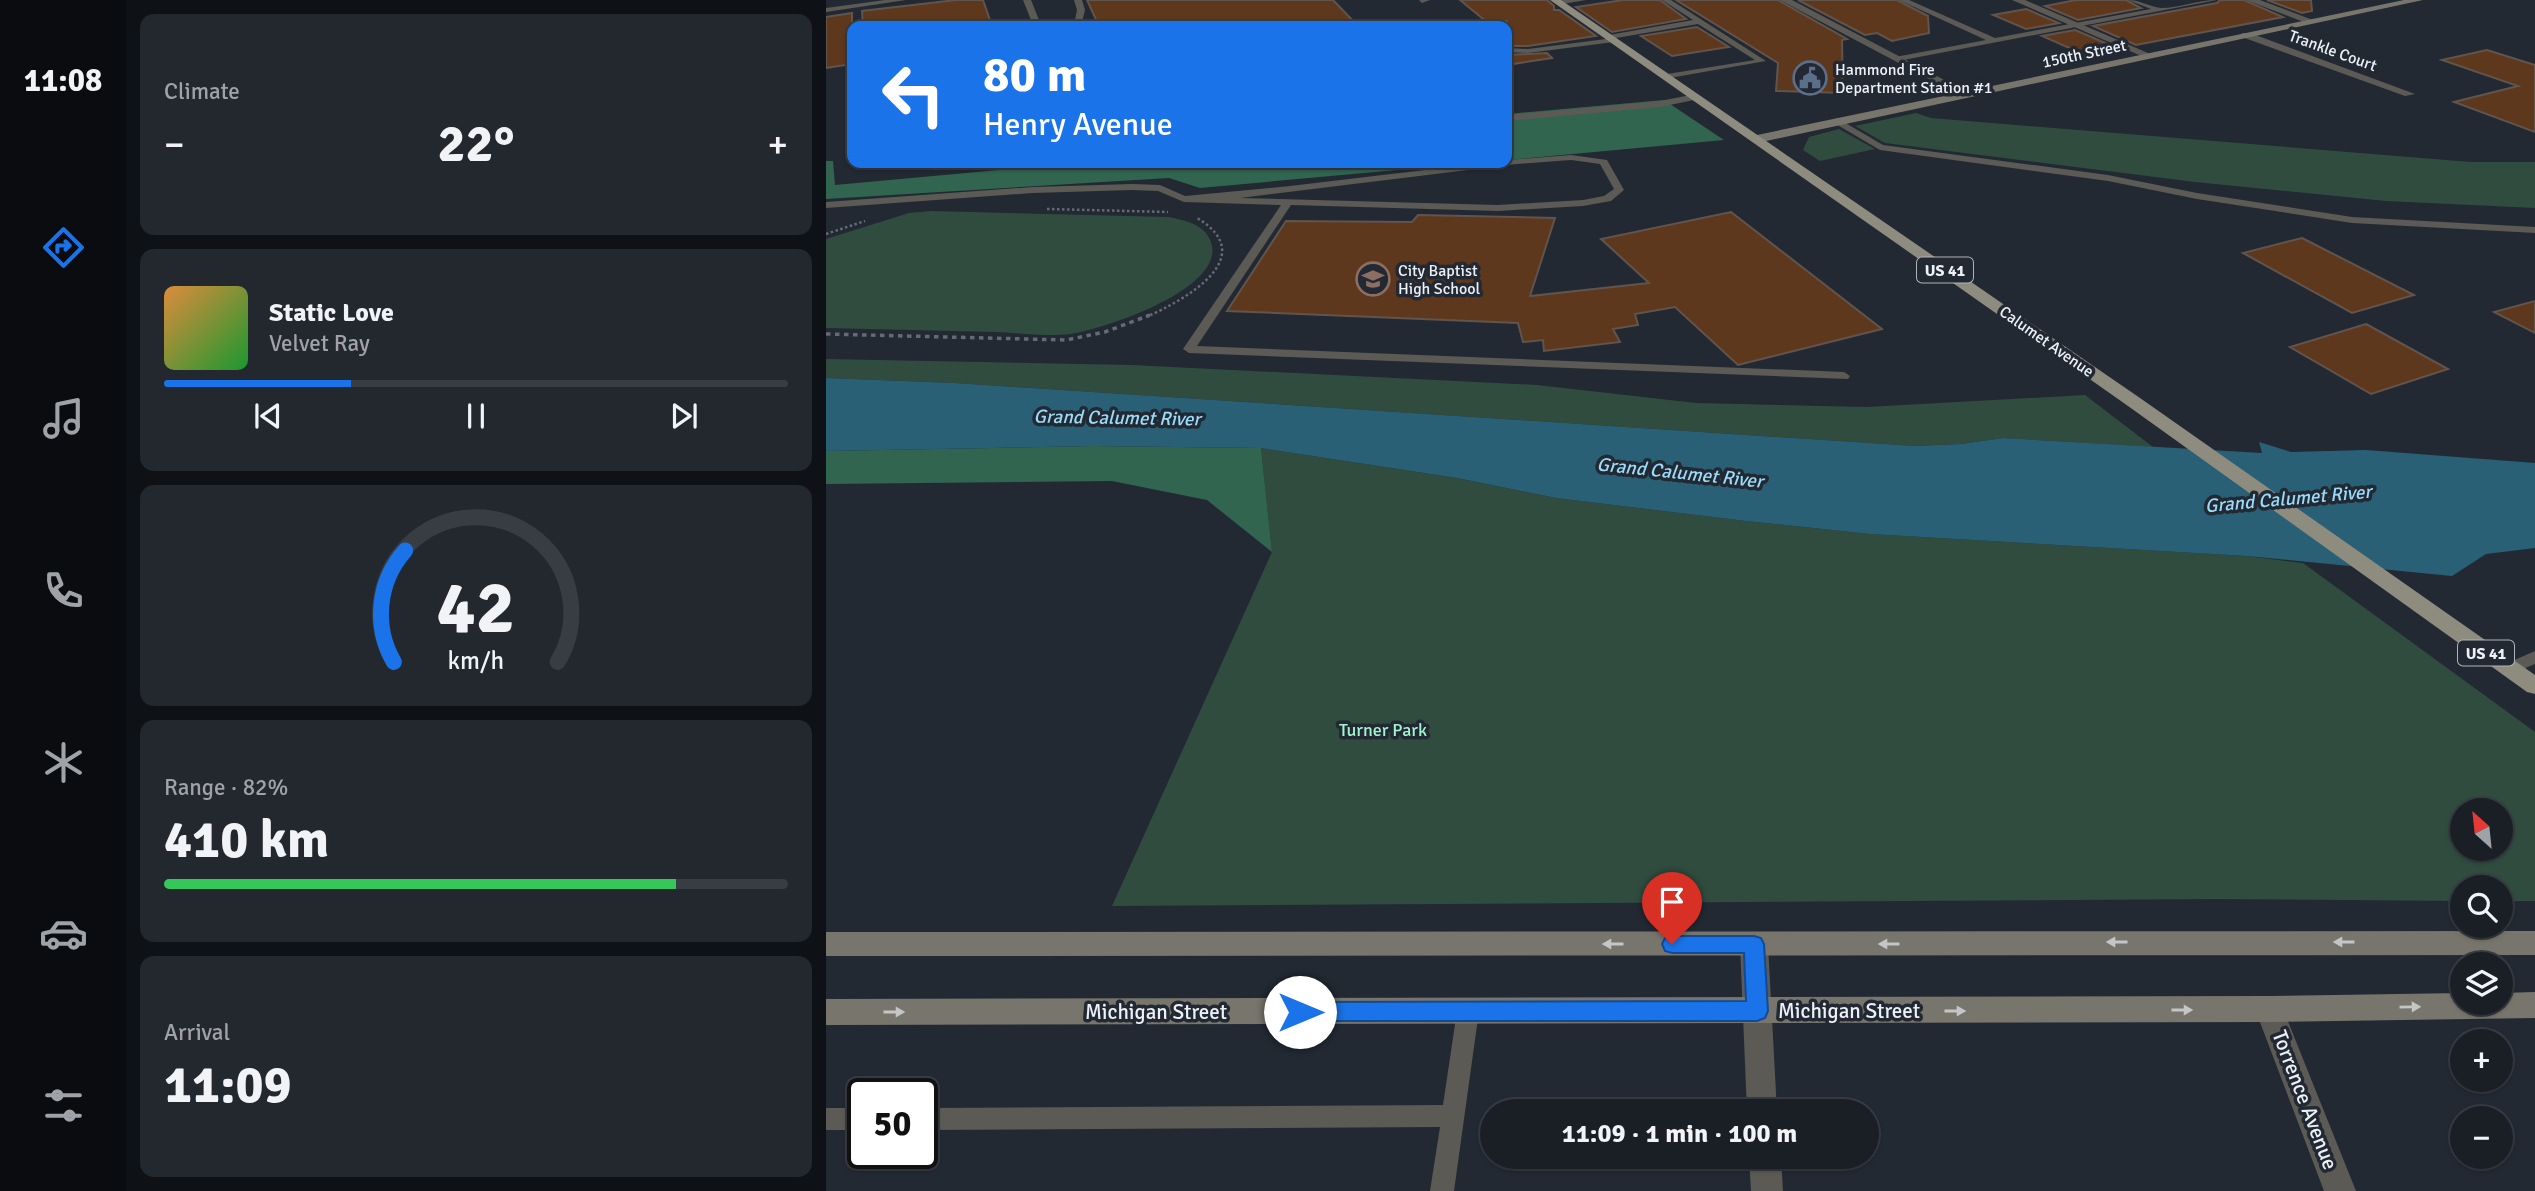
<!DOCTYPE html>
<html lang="en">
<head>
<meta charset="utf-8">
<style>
	:root { --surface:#1a1f26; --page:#23272e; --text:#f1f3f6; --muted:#9fa2a7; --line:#383d43; --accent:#1a73e8 }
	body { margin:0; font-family:Signika,sans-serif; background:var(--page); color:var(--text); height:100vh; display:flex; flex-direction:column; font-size:26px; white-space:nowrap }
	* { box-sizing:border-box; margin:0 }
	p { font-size:23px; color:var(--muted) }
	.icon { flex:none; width:38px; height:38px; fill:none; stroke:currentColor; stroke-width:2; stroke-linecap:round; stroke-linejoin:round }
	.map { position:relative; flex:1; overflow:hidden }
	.drawer { display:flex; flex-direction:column; gap:14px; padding:14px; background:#0e1115; width:700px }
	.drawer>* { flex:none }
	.hud { position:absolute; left:21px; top:21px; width:665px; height:147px; border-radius:14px; box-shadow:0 2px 5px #0004,0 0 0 2px var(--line); background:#1a73e8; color:#fff; overflow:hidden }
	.needle { width:46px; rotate:333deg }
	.tools { position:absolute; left:1624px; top:798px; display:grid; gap:14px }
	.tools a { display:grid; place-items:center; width:63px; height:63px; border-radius:50%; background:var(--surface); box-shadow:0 2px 5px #0004,0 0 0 2px var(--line); font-size:35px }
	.speed { position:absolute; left:21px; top:1078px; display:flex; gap:14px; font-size:35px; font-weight:700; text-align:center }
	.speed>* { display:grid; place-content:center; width:91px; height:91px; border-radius:50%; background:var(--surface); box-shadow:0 2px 5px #0004,0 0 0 2px var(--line); line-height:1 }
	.speed .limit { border:4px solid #111; border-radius:10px; background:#fff; color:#111 }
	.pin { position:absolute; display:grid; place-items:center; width:60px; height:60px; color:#fff; margin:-72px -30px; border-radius:50% 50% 50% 0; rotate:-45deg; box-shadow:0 0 7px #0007 }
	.pin .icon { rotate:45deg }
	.me { position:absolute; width:77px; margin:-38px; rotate:90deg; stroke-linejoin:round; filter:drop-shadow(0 0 5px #0008) }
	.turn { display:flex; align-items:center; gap:24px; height:147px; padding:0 21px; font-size:32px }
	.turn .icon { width:91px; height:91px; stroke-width:2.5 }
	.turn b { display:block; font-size:49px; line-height:60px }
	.big { font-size:52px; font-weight:800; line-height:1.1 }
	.drawer .widget { flex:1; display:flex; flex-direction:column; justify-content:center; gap:10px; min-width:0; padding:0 24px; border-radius:14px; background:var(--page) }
	.drawer .dial { align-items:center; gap:0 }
	.dial svg { height:182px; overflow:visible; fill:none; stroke:var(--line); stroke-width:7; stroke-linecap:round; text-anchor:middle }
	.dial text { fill:var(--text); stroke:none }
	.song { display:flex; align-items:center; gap:21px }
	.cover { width:84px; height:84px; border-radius:10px; background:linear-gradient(135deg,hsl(30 70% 55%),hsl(130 70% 35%)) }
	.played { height:7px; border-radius:4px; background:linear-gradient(90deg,var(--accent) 30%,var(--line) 30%) }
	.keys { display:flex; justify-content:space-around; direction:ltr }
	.heat { display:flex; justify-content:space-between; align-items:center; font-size:38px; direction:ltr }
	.charge { height:10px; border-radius:5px; background:linear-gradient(90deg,#34c759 82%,var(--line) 0) }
	.trip { position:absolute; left:654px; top:1099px; width:399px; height:70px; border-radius:35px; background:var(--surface); box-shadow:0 2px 5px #0004,0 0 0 2px var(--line); font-weight:800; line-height:70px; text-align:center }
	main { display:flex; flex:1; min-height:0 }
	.tab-bar { display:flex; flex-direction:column; width:126px; justify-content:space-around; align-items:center; background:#0a0c0f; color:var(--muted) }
	.tab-bar .icon { width:49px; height:49px }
	.tab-bar .current { color:var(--accent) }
	.tab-bar b { font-size:32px; color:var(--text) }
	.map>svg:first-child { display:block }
	.green { fill:#304c3f; fill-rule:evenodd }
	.forest { fill:#31654f }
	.water { fill:#296076 }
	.building { fill:#5e381d; stroke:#61544c; stroke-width:2 }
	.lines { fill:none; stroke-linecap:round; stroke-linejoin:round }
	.path-far1 { stroke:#656b74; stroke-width:2.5; stroke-dasharray:2.5 2.5; stroke-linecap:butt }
	.path { stroke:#656b74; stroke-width:3.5; stroke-dasharray:4.5 4.5; stroke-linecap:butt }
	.lane { fill:#5b5a54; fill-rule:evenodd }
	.street { fill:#5b5a54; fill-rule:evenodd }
	.secondary { fill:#78766c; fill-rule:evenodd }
	.primary { fill:#8e8b7f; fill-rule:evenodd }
	.oneway { fill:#c3c5c6 }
	.route { fill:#1a73e8; stroke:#114b97; stroke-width:2 }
	.labels { text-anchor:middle; stroke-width:7; stroke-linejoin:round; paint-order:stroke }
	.far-street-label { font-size:16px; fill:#ecf0f7; stroke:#222933 }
	.far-poi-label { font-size:16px; fill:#ecf0f7; stroke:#222933; text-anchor:start }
	.shield { fill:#222933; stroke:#afb4bc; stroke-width:2 }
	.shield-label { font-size:16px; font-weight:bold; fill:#ecf0f7 }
	.park-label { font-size:18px; fill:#a1f5ce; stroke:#222933 }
	.water-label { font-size:19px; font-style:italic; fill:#99dbf9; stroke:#222933 }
	.near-street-label { font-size:21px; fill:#ecf0f7; stroke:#222933 }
</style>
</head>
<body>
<main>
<nav class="tab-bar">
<b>11:08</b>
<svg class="icon current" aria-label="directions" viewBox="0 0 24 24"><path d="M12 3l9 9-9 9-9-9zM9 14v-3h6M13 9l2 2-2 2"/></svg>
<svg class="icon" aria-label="music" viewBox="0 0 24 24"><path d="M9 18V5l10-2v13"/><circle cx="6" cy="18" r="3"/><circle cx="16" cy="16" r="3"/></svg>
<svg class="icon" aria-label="phone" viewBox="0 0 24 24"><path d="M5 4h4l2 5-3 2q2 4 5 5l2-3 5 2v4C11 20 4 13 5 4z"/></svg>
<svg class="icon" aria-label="climate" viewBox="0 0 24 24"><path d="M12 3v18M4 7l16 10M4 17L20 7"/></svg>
<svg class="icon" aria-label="car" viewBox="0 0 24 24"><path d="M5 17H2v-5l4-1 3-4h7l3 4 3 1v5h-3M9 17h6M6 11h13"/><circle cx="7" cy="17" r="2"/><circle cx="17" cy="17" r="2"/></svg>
<svg class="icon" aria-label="filters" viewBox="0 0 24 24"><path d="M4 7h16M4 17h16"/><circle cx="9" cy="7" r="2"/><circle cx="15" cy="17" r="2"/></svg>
</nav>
<section class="drawer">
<div class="widget"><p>Climate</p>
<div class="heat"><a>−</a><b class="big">22°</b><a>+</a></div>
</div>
<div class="widget">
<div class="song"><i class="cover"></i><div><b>Static Love</b><p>Velvet Ray</p></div></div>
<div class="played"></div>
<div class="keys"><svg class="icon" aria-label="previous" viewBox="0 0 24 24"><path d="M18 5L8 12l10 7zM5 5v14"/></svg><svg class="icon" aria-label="pause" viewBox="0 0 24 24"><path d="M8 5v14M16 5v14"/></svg><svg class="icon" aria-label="next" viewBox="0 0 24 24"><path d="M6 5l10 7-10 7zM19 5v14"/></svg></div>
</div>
<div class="widget dial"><svg viewBox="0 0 100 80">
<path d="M14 69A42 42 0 1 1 86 69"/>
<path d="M14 69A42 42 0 0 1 19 20" stroke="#1a73e8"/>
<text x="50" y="56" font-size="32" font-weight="700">42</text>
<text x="50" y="72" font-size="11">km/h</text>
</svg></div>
<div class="widget"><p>Range · 82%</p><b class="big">410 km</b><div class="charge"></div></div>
<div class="widget"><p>Arrival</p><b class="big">11:09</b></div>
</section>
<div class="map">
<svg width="1709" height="1191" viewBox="0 0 1709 1191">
	<rect width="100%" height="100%" fill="#222933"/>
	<path class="green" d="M1090,113L1105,118L1645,162H1709V208L1560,201L1369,182L1059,143L1029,126Z
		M1013,129L1049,149L994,161L977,150L983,137Z
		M105,211L342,217C358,220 379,224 385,242C401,289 277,329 245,334C221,337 194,333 170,332C113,331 57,329 0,328V239L83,213Z
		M0,359L306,365L711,385L870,403L1041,407L1259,395L1327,447L1177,438L1135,444L1089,446L129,383L0,378Z
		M435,448L631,478L730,498L920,521L1044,534L1421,556L1477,563L1709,732V901H1675V887H1636V901L1390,899L286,906L446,552ZM1636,810H1675V849H1636Z"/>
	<path class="forest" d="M838,100L898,140L681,160V114Z
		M0,161H7L9,185L250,163H648L374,188L343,178L0,199Z
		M267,446L435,448L446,552L381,500L286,481L0,484V451Z"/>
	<path class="water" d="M82,163H160L44,170Z
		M0,378L129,383L1089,446L1135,444L1177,438L1436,453L1433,442L1465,452L1540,450L1709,463V548L1660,554L1626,576L1421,556L1044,534L920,521L730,498L631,478L435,448L267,446L0,451Z"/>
	<path class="building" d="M130,0H157L166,26H37L36,11Z
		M261,0H507L532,26H273Z
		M634,0H721L728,6V10H733L770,36L702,46H681V21L662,23Z
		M797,0H834L860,19L786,32L750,7Z
		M850,0H952L1021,39L1016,40L1017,93L950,91L952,63Z
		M972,0H1071L1102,16L1103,33L1066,41L1051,33L1039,35Z
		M1250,0H1300L1315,8L1252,20L1219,6Z
		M1394,0H1418L1457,17L1310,45L1267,26L1391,3Z
		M1441,0H1485L1486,11L1476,13Z
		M1200,9L1233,23L1200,29L1167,15Z
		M26,13V64L0,68V17Z
		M871,27L903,47L846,56L815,36Z
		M1249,30L1291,48L1259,55L1216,36Z
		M1661,50L1709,65V132L1628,102L1692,86L1616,60Z
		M721,53L726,58L681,65V55Z
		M905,212L1056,329L912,365L849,307L809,314L812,325L787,329L794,342L718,351L717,340L697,342L692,323L401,311L460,221L586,222L592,215L729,218L704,296L823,283L775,239Z
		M1476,238L1588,295L1526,313L1417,253Z
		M1709,301V333L1668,312Z
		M1540,324L1622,369L1545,394L1464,347Z"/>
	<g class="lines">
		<path class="path-far1" d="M221,209L342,212
			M0,234L39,221
			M320,317C359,300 436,257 371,218"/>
		<path class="path" d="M0,334L240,340L279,332L324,315"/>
		<path class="lane" d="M59,0H80L0,12V8Z
			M197,0H205L213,20L208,26H200L205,20Z
			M248,0H256L259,10L256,22L249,20L251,10Z
			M593,0H604L596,3Z
			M836,0H845L940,61L838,79V75L841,74L929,60L872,24L790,38L792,40L788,42L702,53L681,52V48L702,49L780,39L783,35L867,20Z
			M1073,0H1083L1169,38L1325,9L1302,0C1314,0 1324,7 1335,8C1353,8 1372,0 1391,0L1072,61L1069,57L1160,40Z
			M870,94L874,97L873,99L834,107L681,121V115L834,101Z
			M1011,118L1057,145L1282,175L1371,193L1526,217L1709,227V233L1526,223L1371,199L1282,181L1054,150L1008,123L1006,121Z
			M745,155L781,160L798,190L785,201L757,206L672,211L465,205L371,346L1018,372L1024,376L1022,379L363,353L357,349L455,205L358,202L332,191L306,190L207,193L0,208V202L207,187L306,184L334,185L359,196L464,186L658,163H681V160ZM745,160L774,164L788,189L778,196L757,200L672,205L414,198L691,164Z
			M1709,651V664L1683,675L1675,669L1677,665Z
			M642,1001L650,1004L653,1011L628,1191H604L614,1127L96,1130V1108L617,1105L631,1011L634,1004Z
			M0,1108H37V1130H0Z"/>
		<path class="street" d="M734,0H760L731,5V1Z
			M954,0H966L1145,94L1135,96Z
			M1186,0H1199L1329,56L1320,58Z
			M1420,0H1434L1492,22L1483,24Z
			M1416,33H1424L1589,94L1579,96L1416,37Z
			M928,933L938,937L942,945L951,1111H921L914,945L918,937Z
			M1443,996L1453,1000L1457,1009L1530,1191H1498L1429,1009L1433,1000Z
			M923,1157H955L957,1191H925Z"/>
		<path class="secondary" d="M1578,0H1597L931,143L925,139L931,135Z
			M1709,931V955L0,956V932Z
			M1709,992V1018L1443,1022L0,1025V999L1443,996L1636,993V1003H1675V993Z"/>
		<path class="primary" d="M724,0H735L1314,398L1709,675V694L1701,692L1302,406Z"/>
	</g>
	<defs><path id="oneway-solid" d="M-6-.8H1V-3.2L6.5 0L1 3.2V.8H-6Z" transform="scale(1.75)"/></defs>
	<g class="oneway">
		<use href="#oneway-solid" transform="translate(1291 942) rotate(180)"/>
		<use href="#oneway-solid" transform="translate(1518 942) rotate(-180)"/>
		<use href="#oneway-solid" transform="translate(787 944) rotate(-180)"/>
		<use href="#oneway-solid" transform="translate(1063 944) rotate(180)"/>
		<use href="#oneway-solid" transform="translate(1584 1007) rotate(-1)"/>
		<use href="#oneway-solid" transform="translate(1356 1010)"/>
		<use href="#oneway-solid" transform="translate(1129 1011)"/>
		<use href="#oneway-solid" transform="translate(68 1012)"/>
	</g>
	<path class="route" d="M846,936H928L935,938L938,944L942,1011L939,1018L931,1021H474L466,1018L463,1012L466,1005L474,1002L920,1001L918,953H846L839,951L836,944L839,938Z"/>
	<defs>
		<symbol id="civic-ring" viewBox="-11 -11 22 22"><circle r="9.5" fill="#222933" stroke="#5c6f8a" stroke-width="1.5"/><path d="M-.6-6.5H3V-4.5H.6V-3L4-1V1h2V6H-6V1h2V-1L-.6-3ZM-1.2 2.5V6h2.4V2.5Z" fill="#5c6f8a"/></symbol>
		<symbol id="school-ring" viewBox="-11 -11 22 22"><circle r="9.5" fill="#222933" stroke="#8d6e63" stroke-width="1.5"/><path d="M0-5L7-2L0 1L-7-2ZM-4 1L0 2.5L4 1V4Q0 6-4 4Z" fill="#8d6e63"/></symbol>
	</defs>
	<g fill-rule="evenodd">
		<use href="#civic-ring" x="965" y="59" width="38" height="38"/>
		<use href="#school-ring" x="528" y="260" width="38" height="38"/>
	</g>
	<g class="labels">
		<g class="far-street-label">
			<text transform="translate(1507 50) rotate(20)" y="6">Trankle Court</text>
			<text transform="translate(1258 53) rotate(-12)" y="6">150th Street</text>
			<text transform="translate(1221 341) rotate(35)" y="6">Calumet Avenue</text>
		</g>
		<g class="far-poi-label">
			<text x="1009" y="75">Hammond Fire<tspan x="1009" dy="18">Department Station #1</tspan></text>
			<text x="572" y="276">City Baptist<tspan x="572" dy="18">High School</tspan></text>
		</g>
		<g class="shield">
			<rect x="1091" y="257.5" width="56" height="25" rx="5"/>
			<rect x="1632" y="640.5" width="56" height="25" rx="5"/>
		</g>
		<g class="shield-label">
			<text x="1119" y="276">US 41</text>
			<text x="1660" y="659">US 41</text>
		</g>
		<g class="park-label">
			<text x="557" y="736">Turner Park</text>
		</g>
		<g class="water-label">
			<text transform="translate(291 417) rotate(1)" y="7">Grand Calumet River</text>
			<text transform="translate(854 472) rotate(6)" y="7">Grand Calumet River</text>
			<text transform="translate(1462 498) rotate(-5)" y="7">Grand Calumet River</text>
		</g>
		<g class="near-street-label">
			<text x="1023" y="1018">Michigan Street</text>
			<text x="330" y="1019">Michigan Street</text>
			<text transform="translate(1479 1100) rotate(69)" y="7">Torrence Avenue</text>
		</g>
	</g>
</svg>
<div class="tools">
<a><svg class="needle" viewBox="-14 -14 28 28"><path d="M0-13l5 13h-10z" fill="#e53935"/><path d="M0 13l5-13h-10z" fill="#9fa2a7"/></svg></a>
<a><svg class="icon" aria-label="search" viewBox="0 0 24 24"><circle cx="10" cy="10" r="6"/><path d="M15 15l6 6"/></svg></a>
<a><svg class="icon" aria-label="layers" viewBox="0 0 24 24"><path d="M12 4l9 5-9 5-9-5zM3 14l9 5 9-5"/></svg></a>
<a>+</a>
<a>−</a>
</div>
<div class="speed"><div class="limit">50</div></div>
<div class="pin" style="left:846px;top:944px;background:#d93025"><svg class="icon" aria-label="arrive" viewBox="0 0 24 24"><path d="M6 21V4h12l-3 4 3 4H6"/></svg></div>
<svg class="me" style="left:474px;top:1012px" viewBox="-20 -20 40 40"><circle r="19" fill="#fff"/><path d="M0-13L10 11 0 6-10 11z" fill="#1a73e8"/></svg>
<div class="trip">11:09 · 1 min · 100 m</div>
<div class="hud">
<div class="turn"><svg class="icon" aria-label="left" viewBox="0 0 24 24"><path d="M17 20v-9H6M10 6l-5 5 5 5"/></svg><div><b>80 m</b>Henry Avenue</div></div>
</div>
</div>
</main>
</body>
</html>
